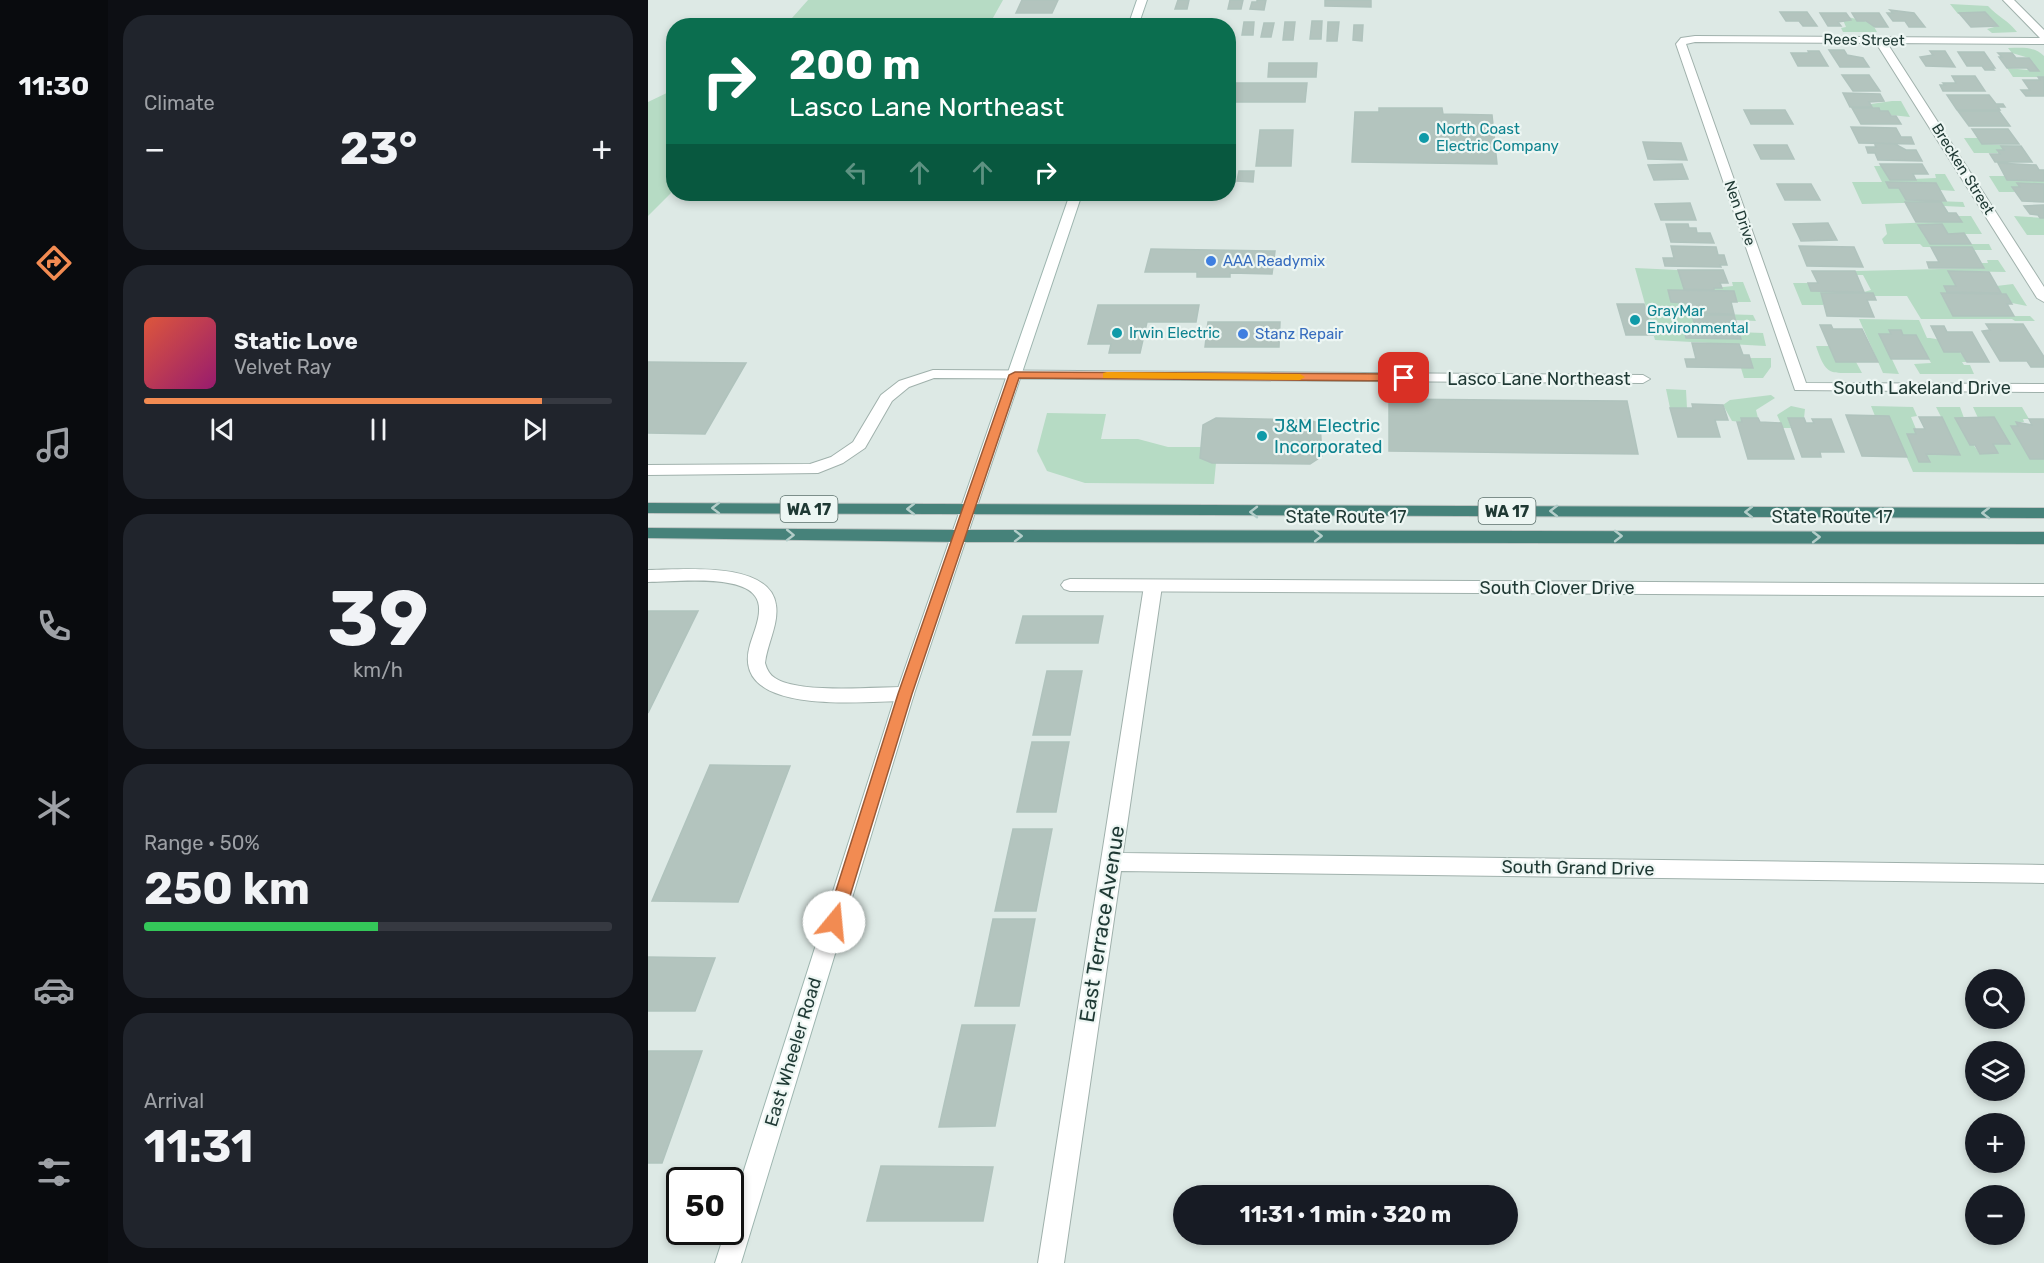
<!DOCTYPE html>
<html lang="en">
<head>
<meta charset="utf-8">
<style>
	:root { --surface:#171b24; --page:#20242c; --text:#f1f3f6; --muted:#9ea1a6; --line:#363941; --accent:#f28b52 }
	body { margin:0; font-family:Rubik,sans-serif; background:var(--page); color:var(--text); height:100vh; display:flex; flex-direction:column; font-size:22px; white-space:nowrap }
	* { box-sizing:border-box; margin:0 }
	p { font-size:20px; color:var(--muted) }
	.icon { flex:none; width:33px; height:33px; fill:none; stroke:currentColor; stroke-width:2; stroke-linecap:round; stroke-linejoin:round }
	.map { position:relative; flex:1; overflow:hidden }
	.details { display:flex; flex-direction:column; gap:15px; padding:15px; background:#0d0f14; width:540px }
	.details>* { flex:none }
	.guide { position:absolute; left:18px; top:18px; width:570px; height:183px; border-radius:24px; box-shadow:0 3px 9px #0003; background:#0b6e4f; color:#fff; overflow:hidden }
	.controls { position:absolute; left:1317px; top:969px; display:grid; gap:12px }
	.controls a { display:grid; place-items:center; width:60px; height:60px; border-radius:50%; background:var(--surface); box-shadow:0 3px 9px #0003; font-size:30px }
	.speed { position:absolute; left:18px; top:1167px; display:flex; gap:12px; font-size:30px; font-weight:700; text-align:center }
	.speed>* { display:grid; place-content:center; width:78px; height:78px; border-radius:50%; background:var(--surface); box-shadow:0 3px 9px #0003; line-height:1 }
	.speed .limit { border:3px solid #111; border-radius:9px; background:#fff; color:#111 }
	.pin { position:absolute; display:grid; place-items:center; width:51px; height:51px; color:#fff; margin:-26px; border-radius:12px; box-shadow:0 3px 9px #0006 }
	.me { position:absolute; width:66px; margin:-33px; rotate:17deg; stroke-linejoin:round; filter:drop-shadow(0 0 4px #0008) }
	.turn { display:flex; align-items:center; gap:21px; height:126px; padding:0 24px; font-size:27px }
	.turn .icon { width:78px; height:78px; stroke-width:2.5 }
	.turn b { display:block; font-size:42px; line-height:51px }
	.lanes { display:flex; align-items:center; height:57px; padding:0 24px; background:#0003; justify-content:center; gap:30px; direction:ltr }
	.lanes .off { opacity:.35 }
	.big { font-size:45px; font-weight:700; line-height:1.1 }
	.details .tile { flex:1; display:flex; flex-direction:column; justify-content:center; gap:9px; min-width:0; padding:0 21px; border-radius:24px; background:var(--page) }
	.details .dial { align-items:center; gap:0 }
	.dial b { font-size:78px; line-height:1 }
	.song { display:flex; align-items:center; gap:18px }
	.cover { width:72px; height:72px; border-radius:9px; background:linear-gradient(135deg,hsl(10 70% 55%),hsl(320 70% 35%)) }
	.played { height:6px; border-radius:3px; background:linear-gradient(90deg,var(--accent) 85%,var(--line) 85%) }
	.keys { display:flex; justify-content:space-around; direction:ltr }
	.heat { display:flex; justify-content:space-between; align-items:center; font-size:33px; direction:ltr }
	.charge { height:9px; border-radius:4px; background:linear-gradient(90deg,#34c759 50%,var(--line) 0) }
	.trip { position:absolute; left:525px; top:1185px; width:345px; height:60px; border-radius:30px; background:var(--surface); box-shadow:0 3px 9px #0003; font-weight:700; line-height:60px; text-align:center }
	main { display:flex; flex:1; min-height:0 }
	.dock { display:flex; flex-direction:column; width:108px; justify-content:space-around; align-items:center; background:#090b0e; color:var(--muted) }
	.dock .icon { width:42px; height:42px }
	.dock .current { color:var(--accent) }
	.dock b { font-size:27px; color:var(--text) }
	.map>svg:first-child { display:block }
	.green { fill:#b6dbc4 }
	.building { fill:#b3c4be; stroke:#b0c3bd; stroke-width:1.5 }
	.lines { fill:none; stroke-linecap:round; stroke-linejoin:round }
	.minor-casing { stroke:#a0b1ac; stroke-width:2 }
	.tertiary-casing { stroke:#a0b1ac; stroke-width:2 }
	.secondary-casing { stroke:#9db5af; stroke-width:2 }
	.trunk-casing { stroke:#bcc4c2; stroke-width:2 }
	.minor { fill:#fff; fill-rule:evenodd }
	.tertiary { fill:#fff; fill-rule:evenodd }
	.secondary { fill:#fff; fill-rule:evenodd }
	.trunk { fill:#46827a; fill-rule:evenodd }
	.oneway { stroke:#b3cdc9 }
	.route { fill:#f28b52; stroke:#9d5a35; stroke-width:1.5 }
	.slow { fill:#f59e0b }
	.culture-dot { fill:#0f9aa8; stroke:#edf6f3; stroke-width:2 }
	.shop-dot { fill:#3f7fe0; stroke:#edf6f3; stroke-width:2 }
	.labels { text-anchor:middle; stroke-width:4.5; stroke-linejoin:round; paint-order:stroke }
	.far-street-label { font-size:15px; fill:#1f3934; stroke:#edf6f3 }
	.far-culture-label { font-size:15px; fill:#0d838f; stroke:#edf6f3; text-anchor:start }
	.far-shop-label { font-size:15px; fill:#366cbe; stroke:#edf6f3; text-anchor:start }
	.shield { fill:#edf6f3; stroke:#5d726d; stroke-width:1.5 }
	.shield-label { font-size:16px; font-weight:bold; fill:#1f3934 }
	.street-label { font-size:18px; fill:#1f3934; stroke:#edf6f3 }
	.culture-label { font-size:18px; fill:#0d838f; stroke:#edf6f3; text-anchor:start }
	.near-street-label { font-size:21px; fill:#1f3934; stroke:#edf6f3 }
</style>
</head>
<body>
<main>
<nav class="dock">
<b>11:30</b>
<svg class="icon current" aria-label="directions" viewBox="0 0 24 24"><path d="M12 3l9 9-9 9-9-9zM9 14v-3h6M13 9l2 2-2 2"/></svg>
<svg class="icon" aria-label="music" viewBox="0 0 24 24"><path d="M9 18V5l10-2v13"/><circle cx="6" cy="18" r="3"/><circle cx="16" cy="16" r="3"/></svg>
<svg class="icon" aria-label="phone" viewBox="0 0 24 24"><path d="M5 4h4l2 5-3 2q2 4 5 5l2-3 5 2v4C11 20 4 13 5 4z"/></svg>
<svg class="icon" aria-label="climate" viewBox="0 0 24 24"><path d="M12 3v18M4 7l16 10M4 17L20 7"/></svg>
<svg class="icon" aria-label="car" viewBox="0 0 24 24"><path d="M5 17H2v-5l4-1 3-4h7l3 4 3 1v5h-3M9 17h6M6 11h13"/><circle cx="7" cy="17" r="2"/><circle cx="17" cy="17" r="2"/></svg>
<svg class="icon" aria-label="filters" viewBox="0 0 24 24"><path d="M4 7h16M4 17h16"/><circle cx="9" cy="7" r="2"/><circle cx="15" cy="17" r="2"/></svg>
</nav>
<section class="details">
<div class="tile"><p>Climate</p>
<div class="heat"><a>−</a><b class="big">23°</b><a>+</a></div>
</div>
<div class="tile">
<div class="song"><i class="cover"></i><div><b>Static Love</b><p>Velvet Ray</p></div></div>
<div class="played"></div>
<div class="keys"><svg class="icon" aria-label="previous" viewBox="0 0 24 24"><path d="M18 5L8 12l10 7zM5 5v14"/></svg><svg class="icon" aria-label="pause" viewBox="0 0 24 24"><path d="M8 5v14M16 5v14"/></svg><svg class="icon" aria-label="next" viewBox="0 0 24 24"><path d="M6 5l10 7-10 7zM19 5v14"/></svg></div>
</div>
<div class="tile dial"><b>39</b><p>km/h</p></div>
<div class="tile"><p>Range · 50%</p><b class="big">250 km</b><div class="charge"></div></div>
<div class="tile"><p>Arrival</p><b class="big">11:31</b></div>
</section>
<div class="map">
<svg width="1396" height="1263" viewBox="0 0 1396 1263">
	<rect width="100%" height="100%" fill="#dde9e5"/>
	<path class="green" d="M160,0H355L341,25H134L144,18Z
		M1302,4L1340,6C1349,16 1361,21 1369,32L1344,33L1339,29L1350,26L1337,12L1310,14Z
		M1200,17L1224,23L1229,32H1195L1193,28L1198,27L1195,20H1202Z
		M1360,48C1374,48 1386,46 1396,56V77H1365L1359,68L1391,71L1381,58L1364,53Z
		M25,90V191L0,216V102Z
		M1244,101H1253L1262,117L1243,115L1240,111H1232L1231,108L1202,107H1223V104Z
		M1316,138H1331L1335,144L1366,146H1354L1356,150H1349L1350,153H1326Z
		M1226,166H1233L1242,180L1288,178L1287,174H1297L1307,191L1292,190L1288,183L1239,182L1251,188L1258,200L1315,202L1317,207L1296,206L1293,202L1214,204L1204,182H1234Z
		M1341,176H1357L1360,180L1396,181V184L1370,183L1372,187L1365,188L1367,192H1351Z
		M1310,216H1323L1334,234H1300L1294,224L1270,225L1282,244H1341L1344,250H1325L1324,247H1275L1272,244H1236L1234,239L1239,234L1237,224L1313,221Z
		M1366,216L1396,218V235H1379Z
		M1339,260H1350L1358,272L1301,271L1308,286H1297L1299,292L1365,284L1379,306L1364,303L1357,294H1293L1305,316H1382L1387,321H1367L1364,319H1273L1259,296H1226L1225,293H1173L1177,302L1175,305H1154L1145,283H1160L1164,291L1216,292L1223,290L1215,275H1209L1207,271L1335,268L1333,263H1340Z
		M987,268L1030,270L1036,289L1066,290V288L1085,286L1084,282H1095L1103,302H1089L1086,291H1020L1023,302L1038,303L1041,313L1105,315L1108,321L1087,320L1085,315H1045L1048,330H1036L1115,333L1118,346L1007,340Z
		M1211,319L1271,320L1279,338C1295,338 1311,347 1319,362H1314L1316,365H1322L1326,374H1272L1266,364L1283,363L1268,335H1255L1252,330H1241L1243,334H1232L1251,374L1235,373Z
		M1168,346H1181L1188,362H1208L1214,373C1183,372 1179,379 1168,346Z
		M1102,358H1123V367L1115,378H1096L1093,368H1104Z
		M1018,389L1038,390L1039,408H1022Z
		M1123,395L1127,398L1108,410L1110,418H1093L1094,422L1084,421L1075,405L1082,400Z
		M1143,406L1157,409L1156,418L1140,419L1143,428H1135L1129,415Z
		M1223,406L1265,407L1269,416L1263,417L1268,429L1271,462H1281L1278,454H1312L1288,407H1312L1316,418L1307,419L1332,454L1349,453L1345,444H1361L1330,418L1325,407H1374L1381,419H1375L1376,422H1368L1370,426L1364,427L1382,459H1396V473L1265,472L1241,416H1227Z
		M399,413L458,414L453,439H490L520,447H553L552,458L568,463L566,484L437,483L399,471L389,451Z"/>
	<path class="building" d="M374,0H410L404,13H368Z
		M530,0H541L539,9H527Z
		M582,0H595L593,9H580Z
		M609,0H618L616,10L602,9L604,2H609Z
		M677,0H723V7L677,6Z
		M1242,10L1266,13L1277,27H1261L1257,21H1245L1239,13H1245Z
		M1132,12H1159L1169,26H1155L1151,21H1138Z
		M1337,12L1350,26L1323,27L1311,13Z
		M1172,13H1198L1203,20L1190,22L1193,26H1180Z
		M1204,13H1231L1240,27H1227L1218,21H1209Z
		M664,21H674L673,39H662Z
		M596,22H606L605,35H594Z
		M637,22H647L645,40H635Z
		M680,22H691L689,41H679Z
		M616,23H626L623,37H613Z
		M706,25H715L714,41L705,40Z
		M1181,50H1196L1199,55L1215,58L1221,67H1192Z
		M1160,51H1171L1180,66H1150L1143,53H1161Z
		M1282,51H1297L1307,67L1278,66L1272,57L1285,55Z
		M1310,52H1336L1347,68H1344L1346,70H1337L1334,66H1319Z
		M1350,53H1364L1368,58H1381L1391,71H1382L1379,68H1359L1351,57H1354Z
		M621,63H669L668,77H620Z
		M1194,75H1221L1232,91H1205Z
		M1304,76H1327L1337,91H1295L1292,85H1297L1295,83H1308Z
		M1390,77H1396V96H1378L1373,90H1382L1375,80H1392Z
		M580,83H659L657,102H580Z
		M1195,93L1232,94L1236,101L1221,102L1224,107H1202Z
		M1299,95H1341L1348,104H1355L1357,107H1350L1352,110H1309Z
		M731,108H794L795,114L844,115L849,164L704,162L707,112H731Z
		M1204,108H1231L1232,111H1240L1243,116H1248L1253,124H1213Z
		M1096,110H1137L1145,124H1103Z
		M1310,111H1351L1362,126H1321Z
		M1203,127L1248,128L1253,137H1263L1266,144L1211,143Z
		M1324,129H1360L1371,144H1334Z
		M612,130H645L643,166H608Z
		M995,142L1033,143L1039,160L1000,159Z
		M1226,143L1247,144L1258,150H1268L1274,161L1230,160L1227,153H1220L1218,147H1228Z
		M1106,145H1139L1146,159H1113Z
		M1353,146H1373L1384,162H1347L1342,154H1352L1349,150H1356Z
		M1350,163L1388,165L1391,170H1396V181L1359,180Z
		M1034,164L1040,179L1006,180L1000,165Z
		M1232,164H1274L1280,174H1265L1268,180H1242Z
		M591,171H606L605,182L589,181Z
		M1238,182L1288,183L1298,201L1258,200L1251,188H1241Z
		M1369,183L1396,184V202L1374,201L1364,187H1372Z
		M1129,184H1163L1172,200H1137Z
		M1257,202H1293L1300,213H1308L1314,222H1268Z
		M1042,203L1048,220H1013L1007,204Z
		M1395,205H1396V218H1392L1390,215L1382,214L1376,206Z
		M1180,223L1189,240L1153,241L1145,224Z
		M1018,224H1040L1041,228H1048L1049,233H1062L1066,243L1023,242Z
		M1294,224L1300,234L1316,233L1323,244H1282L1270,225Z
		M1023,246L1068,247L1070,255H1076L1079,265H1072L1073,267L1017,266L1015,258H1026Z
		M1151,246L1206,247L1215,267L1159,266Z
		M1283,247H1324L1336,268H1281L1279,262H1291Z
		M503,249L627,251L624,274L582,273V277H549V272H497Z
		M1030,270H1075L1080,283H1072L1074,288H1066V290L1036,289Z
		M1164,271H1207L1216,292L1163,291L1160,283H1170Z
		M1300,271L1341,272L1353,293L1299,292L1296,286H1308Z
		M1020,290L1086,291L1089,302H1083L1086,314L1041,313L1038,303L1023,302Z
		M1173,293H1225L1228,300H1219L1226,317L1179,316Z
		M1293,293L1358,294L1364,304H1359L1366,316H1305Z
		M969,304H996L1005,335H978Z
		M450,305H551L548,322H499L492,353H461L463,344H440Z
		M1044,315H1086L1093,339L1038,338L1036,329L1048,330Z
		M560,322H632L631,347H557Z
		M1338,324H1375L1396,357V367H1383L1379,361H1352L1334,331L1342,330Z
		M1172,325H1183L1185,329H1214L1230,362H1188Z
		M1283,326H1296L1299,332H1324L1341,362H1319L1313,352H1296Z
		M1241,330H1253L1255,335H1268L1281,359H1243L1231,334H1243Z
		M1044,343L1091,344L1095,355H1101L1105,368L1039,367L1037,359H1048Z
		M0,362L98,363L57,434L0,433Z
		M741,399L979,401L990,454L741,451Z
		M1044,404L1075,405L1080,420H1067L1072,437H1030L1022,408H1045Z
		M1198,415L1241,416L1259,457L1214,456Z
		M1271,417H1294L1312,455L1278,454L1282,462H1271L1259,434H1268L1266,429H1277Z
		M1346,417L1362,444H1345L1350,453L1332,454L1327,445H1322L1307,418Z
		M568,418L660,420L672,423L674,456L662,464L564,463L552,458L555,425Z
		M1093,418H1110L1112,422L1133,423L1146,459H1100L1089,422H1094Z
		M1140,418H1156L1158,423H1166L1164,419H1183L1196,452H1172L1173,457H1154Z
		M1381,419H1396V459H1382L1363,426H1370L1368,422L1384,425Z
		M0,611H50L0,713Z
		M375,616H455L450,643H368Z
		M399,671H434L422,735H385Z
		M384,742H421L408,812H369Z
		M62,765L142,766L90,902L4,901Z
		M365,829H404L388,911H347Z
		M345,919H387L371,1006H327Z
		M0,957L67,958L47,1011H0Z
		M314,1025H367L347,1126L291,1127Z
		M0,1051H54L14,1163H0Z
		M233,1166L345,1167L335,1221H219Z"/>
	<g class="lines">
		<defs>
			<path id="minor" d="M1355,0H1366L1396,30V44L1239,43L1396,287V302L1389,298L1228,43L1047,42L1038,44L1158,383L1396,384V392L1147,390L1028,44L1033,38L1047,36L1392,38Z
				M285,370L995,375L1002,379L995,383L286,378L261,387L244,401L217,448L195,463L170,473L0,475V465L162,464L183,457L205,442L233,395L251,381Z
				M0,570C32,570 122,560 128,605C131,624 119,644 117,663C119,670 122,675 127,678C151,694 227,687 257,687L264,689L266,694L264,699L257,701C216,701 81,717 102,645C106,631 117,609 107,596C92,574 24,582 0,582Z
				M505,580L511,582L514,586L475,853L1396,865V883L473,871L416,1263H390L496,586L499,582Z"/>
			<path id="tertiary" d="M422,579L1396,584V596L422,591L416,589L413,585L416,581Z"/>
			<path id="secondary" d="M489,0H499L490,26H480Z
				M422,194H434L266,694L93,1263H67L77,1232H82V1214L248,694Z"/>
			<path id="trunk" d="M0,503L1396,508V518L0,513Z
				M0,528L311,530L1396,532V544L311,542L0,538Z"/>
		</defs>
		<use href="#minor" class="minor-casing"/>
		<use href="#tertiary" class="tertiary-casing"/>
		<use href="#secondary" class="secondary-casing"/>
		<use href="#trunk" class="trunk-casing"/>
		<use href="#minor" class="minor"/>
		<use href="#tertiary" class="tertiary"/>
		<use href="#secondary" class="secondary"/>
		<use href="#trunk" class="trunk"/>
	</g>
	<defs><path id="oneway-chevron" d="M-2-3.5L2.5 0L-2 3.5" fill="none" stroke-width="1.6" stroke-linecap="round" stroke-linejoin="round" transform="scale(1.5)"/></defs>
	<g class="oneway">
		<use href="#oneway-chevron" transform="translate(68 508) rotate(-180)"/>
		<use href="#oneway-chevron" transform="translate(263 509) rotate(-180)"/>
		<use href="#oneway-chevron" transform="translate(906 511) rotate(180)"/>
		<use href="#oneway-chevron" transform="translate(606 512) rotate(-180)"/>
		<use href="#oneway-chevron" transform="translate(1101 512) rotate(-180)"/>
		<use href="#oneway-chevron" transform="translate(1338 513) rotate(-180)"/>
		<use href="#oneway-chevron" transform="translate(142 535) rotate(1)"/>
		<use href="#oneway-chevron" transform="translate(370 536)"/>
		<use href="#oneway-chevron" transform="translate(670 536)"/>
		<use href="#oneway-chevron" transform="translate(970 536)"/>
		<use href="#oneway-chevron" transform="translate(1168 537)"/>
	</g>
	<path class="route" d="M367,372L756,374L762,378L756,381L371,378L264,694L194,922L192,927L186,929L180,927L178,922L250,694L361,375Z"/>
	<path class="slow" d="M459,372L652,374L657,377L652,380L455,378V373Z"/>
	<g class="culture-dot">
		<circle cx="776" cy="138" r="6"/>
		<circle cx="987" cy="320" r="6"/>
		<circle cx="469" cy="333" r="6"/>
		<circle cx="614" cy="436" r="6"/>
	</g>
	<g class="shop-dot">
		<circle cx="563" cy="261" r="6"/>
		<circle cx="595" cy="334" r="6"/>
	</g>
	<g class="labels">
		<g class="far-street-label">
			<text transform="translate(1216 40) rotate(1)" y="5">Rees Street</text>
			<text transform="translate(1315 169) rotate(58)" y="5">Brecken Street</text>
			<text transform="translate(1092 213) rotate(71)" y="5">Nen Drive</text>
		</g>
		<g class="far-culture-label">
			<text x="788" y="134">North Coast<tspan x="788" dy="17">Electric Company</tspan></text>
			<text x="999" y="316">GrayMar<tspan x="999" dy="17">Environmental</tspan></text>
			<text x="481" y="338">Irwin Electric</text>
		</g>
		<g class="far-shop-label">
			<text x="575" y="266">AAA Readymix</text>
			<text x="607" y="339">Stanz Repair</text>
		</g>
		<g class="shield">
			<rect x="132.5" y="496" width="57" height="26" rx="4.5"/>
			<rect x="830.5" y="498" width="57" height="26" rx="4.5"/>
		</g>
		<g class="shield-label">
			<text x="161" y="515">WA 17</text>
			<text x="859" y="517">WA 17</text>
		</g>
		<g class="street-label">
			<text x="891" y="385">Lasco Lane Northeast</text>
			<text x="1274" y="394">South Lakeland Drive</text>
			<text x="698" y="523">State Route 17</text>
			<text x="1184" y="523">State Route 17</text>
			<text x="909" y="594">South Clover Drive</text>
			<text transform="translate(930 868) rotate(1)" y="6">South Grand Drive</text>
			<text transform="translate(145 1052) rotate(-73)" y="6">East Wheeler Road</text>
		</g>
		<g class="culture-label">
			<text x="626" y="432">J&amp;M Electric<tspan x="626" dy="21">Incorporated</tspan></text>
		</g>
		<g class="near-street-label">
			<text transform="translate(454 924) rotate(-81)" y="7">East Terrace Avenue</text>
		</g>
	</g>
</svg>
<div class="controls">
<a><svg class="icon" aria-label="search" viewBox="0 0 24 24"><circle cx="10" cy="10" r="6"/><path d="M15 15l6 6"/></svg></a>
<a><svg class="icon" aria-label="layers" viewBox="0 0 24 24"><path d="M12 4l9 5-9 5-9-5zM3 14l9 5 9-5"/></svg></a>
<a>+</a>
<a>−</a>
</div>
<div class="speed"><div class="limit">50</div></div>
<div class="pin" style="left:756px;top:378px;background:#d93025"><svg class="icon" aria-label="arrive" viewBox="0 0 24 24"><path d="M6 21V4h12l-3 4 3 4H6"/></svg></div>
<svg class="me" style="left:186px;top:922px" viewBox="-20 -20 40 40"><circle r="19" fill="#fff"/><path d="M0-13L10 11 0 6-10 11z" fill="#f28b52"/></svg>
<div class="trip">11:31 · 1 min · 320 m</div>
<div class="guide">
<div class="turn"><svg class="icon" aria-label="right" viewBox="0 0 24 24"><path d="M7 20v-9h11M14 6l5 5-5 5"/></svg><div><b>200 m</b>Lasco Lane Northeast</div></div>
<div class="lanes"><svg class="icon off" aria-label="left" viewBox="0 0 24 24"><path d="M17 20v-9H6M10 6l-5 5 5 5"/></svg><svg class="icon off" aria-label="ahead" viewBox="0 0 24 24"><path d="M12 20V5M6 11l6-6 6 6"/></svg><svg class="icon off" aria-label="ahead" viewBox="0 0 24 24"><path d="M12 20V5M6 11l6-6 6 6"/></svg><svg class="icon" aria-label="right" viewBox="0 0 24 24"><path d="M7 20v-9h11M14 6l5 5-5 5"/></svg></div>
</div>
</div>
</main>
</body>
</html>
